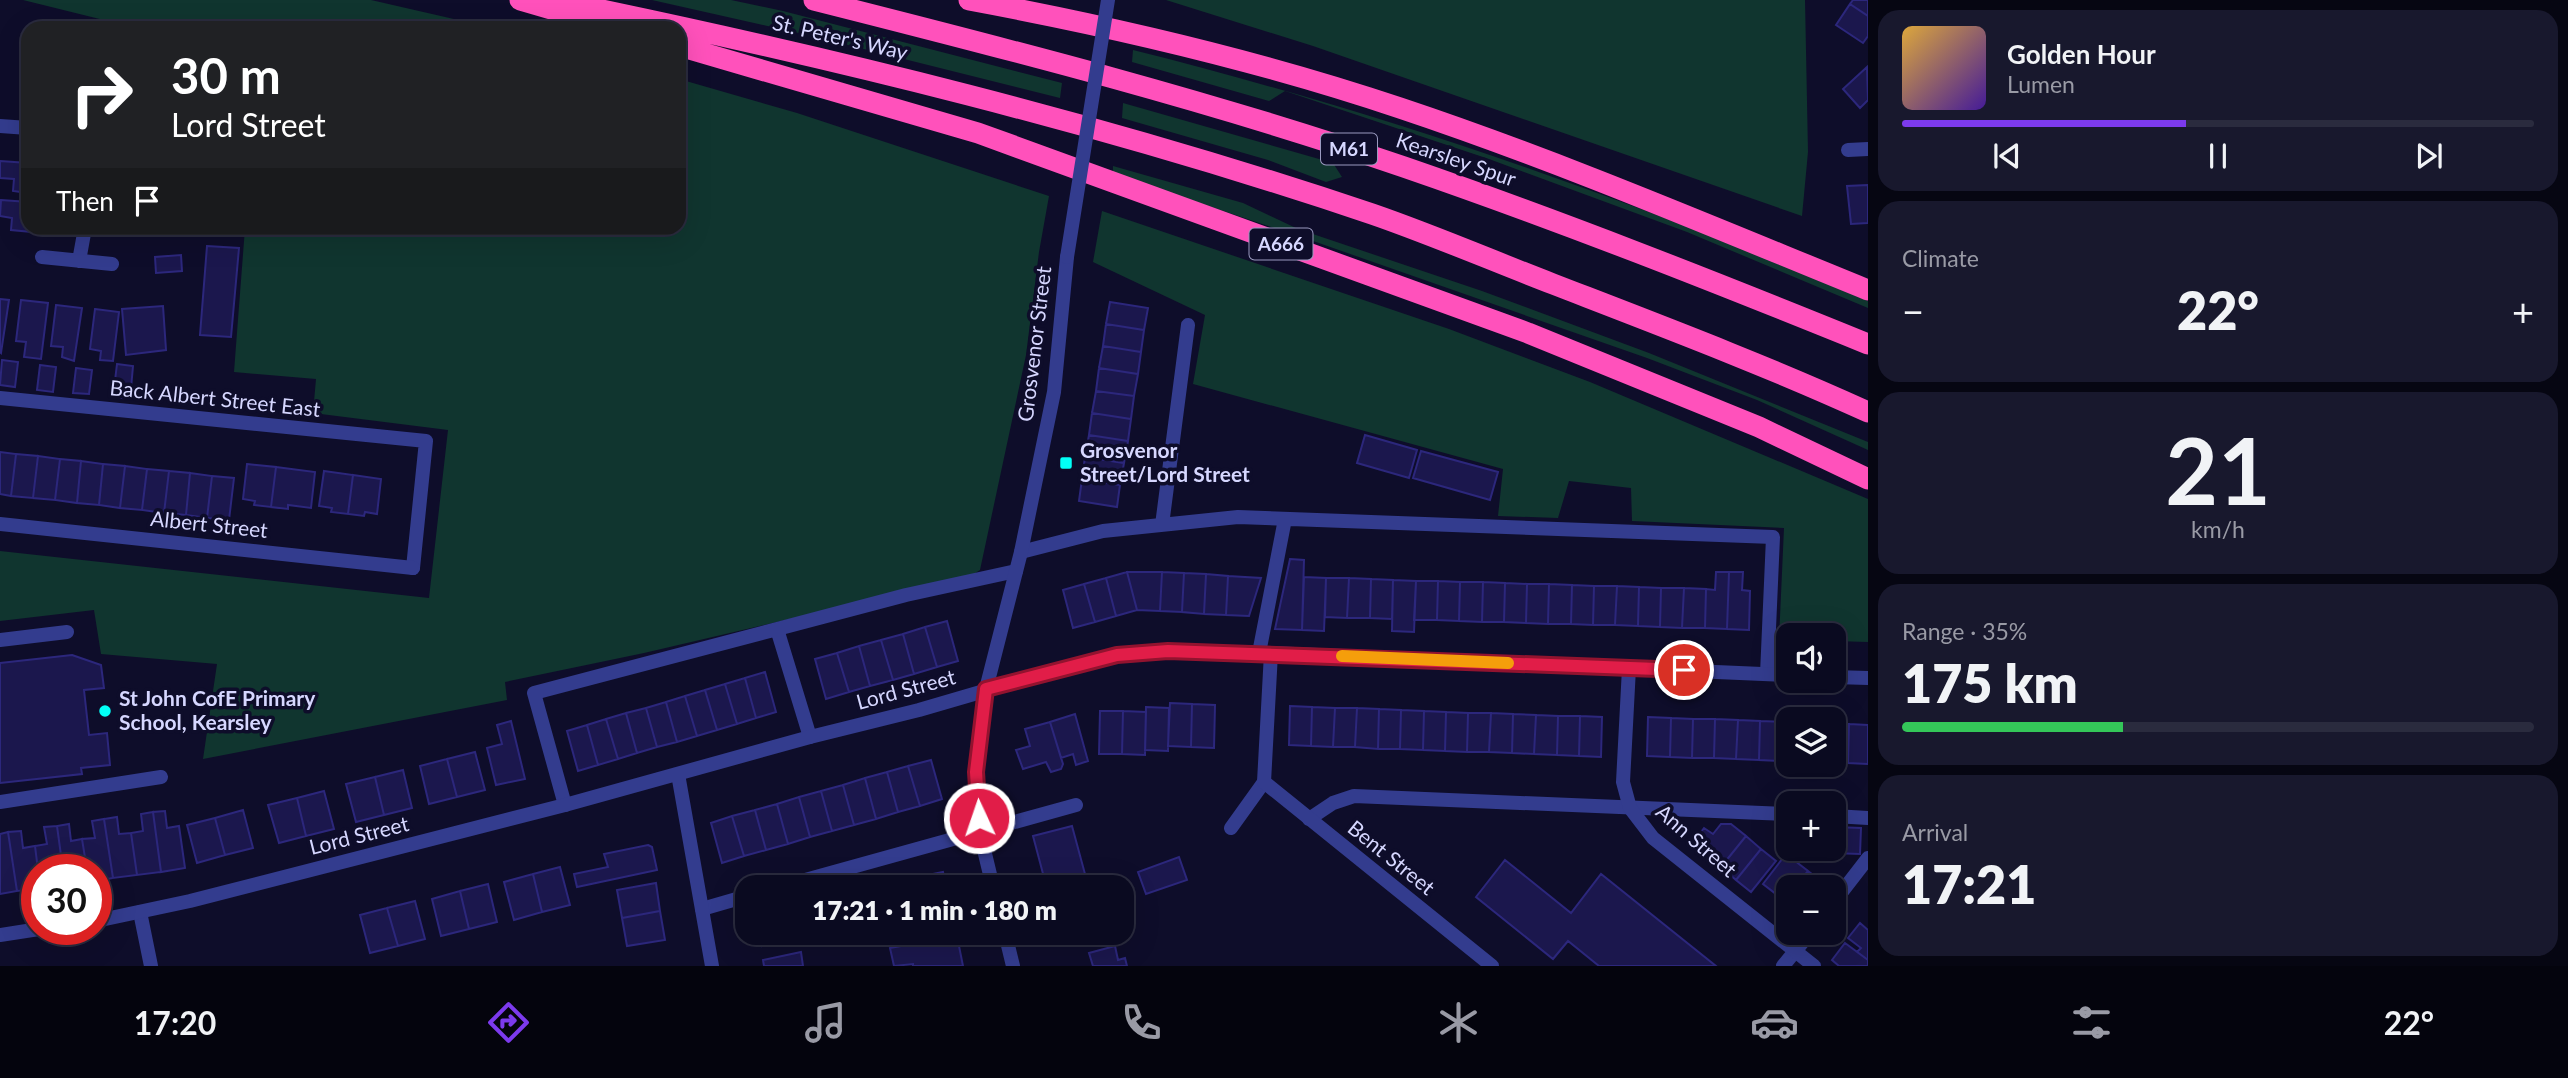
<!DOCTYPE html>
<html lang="en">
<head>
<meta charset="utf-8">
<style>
	:root { --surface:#0a0a20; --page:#18182d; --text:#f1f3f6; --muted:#999aa5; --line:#2a2b3e; --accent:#7c3aed }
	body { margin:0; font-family:Lato,sans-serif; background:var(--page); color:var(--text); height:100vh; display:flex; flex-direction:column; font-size:26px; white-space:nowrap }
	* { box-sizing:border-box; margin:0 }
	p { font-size:23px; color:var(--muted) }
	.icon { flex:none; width:38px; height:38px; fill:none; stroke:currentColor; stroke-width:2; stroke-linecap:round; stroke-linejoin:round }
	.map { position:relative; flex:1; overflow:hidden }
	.drawer { display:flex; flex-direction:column; gap:10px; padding:10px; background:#060612; width:700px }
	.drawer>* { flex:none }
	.guide { position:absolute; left:21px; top:21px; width:665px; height:214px; border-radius:21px; box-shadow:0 7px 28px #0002,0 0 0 2px var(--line); background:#202124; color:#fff; overflow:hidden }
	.tools { position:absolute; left:1776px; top:623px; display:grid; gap:14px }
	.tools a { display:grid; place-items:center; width:70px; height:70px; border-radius:14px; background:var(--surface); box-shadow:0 7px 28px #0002,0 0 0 2px var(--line); font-size:35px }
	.speed { position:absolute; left:21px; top:854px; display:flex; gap:14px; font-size:35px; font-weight:700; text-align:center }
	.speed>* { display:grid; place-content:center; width:91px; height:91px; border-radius:50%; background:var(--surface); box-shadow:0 7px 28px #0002,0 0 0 2px var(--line); line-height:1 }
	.speed .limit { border:10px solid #d22; background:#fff; color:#111 }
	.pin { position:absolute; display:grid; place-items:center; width:60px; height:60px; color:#fff; margin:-30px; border:4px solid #fff; border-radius:50%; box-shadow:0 2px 7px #0007 }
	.me { position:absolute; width:77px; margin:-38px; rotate:357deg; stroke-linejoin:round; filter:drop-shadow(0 0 5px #0008) }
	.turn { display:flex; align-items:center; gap:24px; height:147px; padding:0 35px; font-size:32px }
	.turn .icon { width:91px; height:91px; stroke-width:2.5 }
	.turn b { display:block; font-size:49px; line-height:60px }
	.then { display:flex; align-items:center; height:66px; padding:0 35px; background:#0003; gap:14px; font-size:26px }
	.big { font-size:52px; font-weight:800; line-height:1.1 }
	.drawer .widget { flex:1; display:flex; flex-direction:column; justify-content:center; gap:10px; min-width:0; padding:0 24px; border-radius:21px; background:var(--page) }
	.drawer .dial { align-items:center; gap:0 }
	.dial b { font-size:91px; line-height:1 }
	.song { display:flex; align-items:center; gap:21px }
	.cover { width:84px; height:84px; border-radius:10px; background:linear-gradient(135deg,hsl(40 70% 55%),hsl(260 70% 35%)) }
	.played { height:7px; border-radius:4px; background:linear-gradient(90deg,var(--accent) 45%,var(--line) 45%) }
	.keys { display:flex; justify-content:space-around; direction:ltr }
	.heat { display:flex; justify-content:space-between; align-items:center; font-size:38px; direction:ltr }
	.charge { height:10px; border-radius:5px; background:linear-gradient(90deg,#34c759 35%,var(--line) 0) }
	.trip { position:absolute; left:735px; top:875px; width:399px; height:70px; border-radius:21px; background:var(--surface); box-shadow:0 7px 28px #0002,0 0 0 2px var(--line); font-weight:800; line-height:70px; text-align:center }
	.tabs { display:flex; height:112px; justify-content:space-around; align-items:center; background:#04040d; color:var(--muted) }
	.tabs .icon { width:49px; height:49px }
	.tabs .on { color:var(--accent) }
	.tabs b { font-size:32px; color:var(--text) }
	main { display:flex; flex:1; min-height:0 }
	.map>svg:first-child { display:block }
	.green { fill:#10352f }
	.building { fill:#1b174d; stroke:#2c277c; stroke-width:2 }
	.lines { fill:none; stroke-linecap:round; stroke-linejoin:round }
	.lane { stroke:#333c8e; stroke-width:14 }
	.street { stroke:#333c8e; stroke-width:14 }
	.highway { stroke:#ff51bb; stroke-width:21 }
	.street-bridge { stroke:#333c8e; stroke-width:14 }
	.route-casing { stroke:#92132f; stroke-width:18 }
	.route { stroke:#e11d48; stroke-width:12 }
	.slow { stroke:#f59e0b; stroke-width:12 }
	.poi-dot { fill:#02fff7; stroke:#0e0d2a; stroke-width:2.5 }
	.labels { text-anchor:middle; stroke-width:7; stroke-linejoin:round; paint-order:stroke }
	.shield { fill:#0e0d2a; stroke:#9a9abf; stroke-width:2 }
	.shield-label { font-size:19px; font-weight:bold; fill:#d6d7ff }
	.street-label { font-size:21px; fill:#d6d7ff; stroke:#0e0d2a }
	.poi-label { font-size:21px; font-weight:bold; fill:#d6d7ff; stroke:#0e0d2a; text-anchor:start }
</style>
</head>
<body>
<main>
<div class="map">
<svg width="1868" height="966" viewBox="0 0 1868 966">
	<rect width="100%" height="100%" fill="#0e0d2a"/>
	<path class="green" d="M23,0H371L493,28H136Z
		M652,0H731L783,11L1062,83L1060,98L812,36Z
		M1166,0H1805L1808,152L1802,216L1313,46Z
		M1133,50C1385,113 1630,198 1868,301V308L1687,232L1489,159L1285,91L1269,101L1132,62Z
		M679,79L797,113L1049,196L1039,252L1026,355L980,570L969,577L644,653L505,682L507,700L203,759L217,664L101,654L94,610L0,621V551L429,598L448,430L313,413L316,379L234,372L245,228H679Z
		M1123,103L1333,163L1342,177L1326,182L1268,160L1122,118Z
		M1113,166L1243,203L1298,229L1482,291L1649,353L1868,442V450L1757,400L1647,358L1316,242L1113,174Z
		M1102,211L1449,329L1590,382L1868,499V642L1834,641V635H1788V640L1779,639L1784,528L1632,521L1631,488L1569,481L1558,518L1498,516L1503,469L1193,384L1205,315L1093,262Z"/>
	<path class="building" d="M1853,0H1868V16L1850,4Z
		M1850,4L1868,16V36L1863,43L1836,25Z
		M1867,67L1868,100L1860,108L1843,89Z
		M0,161L28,163V193L13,191L14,179L0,178Z
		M1868,185V223L1851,224L1847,186Z
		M1,200L28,202V228H54L53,234L11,230L12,218L0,216Z
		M207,246L239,248L231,337L200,335Z
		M181,255L182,271L156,273L155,257Z
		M0,299L9,300L1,353L0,352Z
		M21,300L48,303L41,359L24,357L26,342L16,341Z
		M1110,302L1148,308L1144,330L1106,324Z
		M56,305L82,308L74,361L62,357L63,347L51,346Z
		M163,306L166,350L126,355L122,309Z
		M95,309L119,312L113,361L100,360L101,351L90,349Z
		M1106,324L1144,330L1141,352L1103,346Z
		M1103,346L1141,352L1138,374L1099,368Z
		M2,360L18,362L15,387L0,385Z
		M117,364L133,366L130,399L113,397Z
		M40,365L56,367L53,392L37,390Z
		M76,368L92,370L89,394L73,393Z
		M1099,368L1138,374L1134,396L1096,391Z
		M1096,391L1134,396L1131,419L1092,413Z
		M1092,413L1131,419L1128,441L1089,435Z
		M1089,435L1128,441L1124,463L1085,457Z
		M1365,435L1417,450L1409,478L1357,463Z
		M1421,451L1498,472L1490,500L1413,478Z
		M0,452L16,454L11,496L0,494Z
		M16,454L38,456L33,498L11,496Z
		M38,456L60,459L55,500L33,498Z
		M1085,457L1124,463L1120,485L1082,479Z
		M60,459L81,461L77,503L55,500Z
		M81,461L103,464L99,505L77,503Z
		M103,464L125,466L120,508L99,505Z
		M247,464L276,467L271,507L254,505L255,501L243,499Z
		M125,466L147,469L142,510L120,508Z
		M276,467L315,472L311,508L288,505V509L271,507Z
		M147,469L169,471L164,513L142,510Z
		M169,471L190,473L186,515L164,513Z
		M324,471L353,475L348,514L331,512L332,508L319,506Z
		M190,473L212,476L207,518L186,515Z
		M353,475L381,479L377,514L365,512L364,516L348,514Z
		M212,476L234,478L229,520L207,518Z
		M1082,479L1120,485L1117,507L1079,501Z
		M1290,559L1304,560L1302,630L1275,629Z
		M1127,572H1162L1160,611L1137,610Z
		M1127,572L1137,610L1116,616L1106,578Z
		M1162,572L1184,573L1182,612L1160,611Z
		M1716,572H1729L1727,629L1705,628L1706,589L1715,590Z
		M1729,572H1743L1742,590L1750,591L1749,630L1727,629Z
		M1184,573L1206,574L1204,614L1182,612Z
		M1206,574L1228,576L1226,615L1204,614Z
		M1228,576L1261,578L1249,616L1226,615Z
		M1304,577L1326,578L1324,631L1302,630Z
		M1106,578L1116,616L1095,622L1084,584Z
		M1326,578H1349L1347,618L1325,617Z
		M1349,578L1371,579L1370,618H1347Z
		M1371,579L1393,580L1392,619L1370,618Z
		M1393,580L1416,581L1414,632L1392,631Z
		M1416,581H1438L1437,620H1414Z
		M1438,581L1460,582L1459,621L1437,620Z
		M1460,582H1483L1482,622L1459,621Z
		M1483,582L1505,583L1504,622H1482Z
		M1505,583L1527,584L1526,623L1504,622Z
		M1084,584L1095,622L1073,628L1063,590Z
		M1527,584H1549L1548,624L1526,623Z
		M1549,584L1572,585L1571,624H1548Z
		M1572,585L1594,586L1593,625L1571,624Z
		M1594,586H1617L1615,625H1593Z
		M1617,586L1639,587L1638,626L1615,625Z
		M1639,587L1661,588L1660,627L1638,626Z
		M1661,588H1684L1682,628L1660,627Z
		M1684,588L1706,589L1705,628H1682Z
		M947,621L958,661L937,667L925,627Z
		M925,627L937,667L914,674L903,634Z
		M903,634L914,674L893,680L881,640Z
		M881,640L893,680L870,686L859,646Z
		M859,646L870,686L849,692L837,653Z
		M837,653L849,692L826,699L815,659Z
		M72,655L101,665L104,688L84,690L89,735L107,733L110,765L81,768L82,774L0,783V663Z
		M765,672L776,712L756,718L745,678Z
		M745,678L756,718L737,724L725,684Z
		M725,684L737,724L717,730L705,690Z
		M705,690L717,730L697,736L685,696Z
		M685,696L697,736L677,742L666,702Z
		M666,702L677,742L657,747L646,708Z
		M1170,703L1192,704L1191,747L1168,746Z
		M1192,704L1215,705L1214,748L1191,747Z
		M1290,706L1312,707L1311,746L1289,745Z
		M1146,707L1169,708L1168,751L1145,750Z
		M1312,707L1335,708L1333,747L1311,746Z
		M646,708L657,747L637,753L626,713Z
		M1335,708H1357L1355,747H1333Z
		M1357,708L1379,709L1378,749L1355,747Z
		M1379,709L1401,710L1400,749H1378Z
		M1401,710L1424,711L1423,750L1400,749Z
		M1100,711H1123L1122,754H1099Z
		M1123,711L1146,712L1145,755L1122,754Z
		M1424,711L1446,712L1445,751L1423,750Z
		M1446,712L1468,713L1467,752L1445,751Z
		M626,713L637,753L618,759L606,719Z
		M1468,713H1491L1489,752H1467Z
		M1491,713L1513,714L1512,753L1489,752Z
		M1075,714L1088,761L1076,765L1073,754L1061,758L1050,722Z
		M1513,714L1536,715L1534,754L1512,753Z
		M1536,715L1558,716L1557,755L1534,754Z
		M1558,716H1580L1579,756L1557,755Z
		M1580,716L1602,717L1601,757L1579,756Z
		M1648,717L1671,718L1670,757L1647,756Z
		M1671,718L1693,719L1692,758L1670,757Z
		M606,719L618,759L598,765L587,725Z
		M1693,719H1715L1714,758H1692Z
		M1715,719L1738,720L1736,759L1714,758Z
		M1738,720L1760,721L1759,760L1736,759Z
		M511,721L525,779L496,785L487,748L502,744L497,725Z
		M1760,721L1783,722L1781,761L1759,760Z
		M1050,722L1063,764L1061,769L1051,772L1046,762L1023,769L1016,750L1030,746L1025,729Z
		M1783,722H1788V761H1781Z
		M1834,724H1849L1848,763H1834Z
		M1849,724L1868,725V764L1848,763Z
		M587,725L598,765L578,771L567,731Z
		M475,752L485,790L457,797L447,759Z
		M447,759L457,797L429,804L420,766Z
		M931,760L942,799L920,806L908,766Z
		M908,766L920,806L898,812L887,772Z
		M403,770L412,808L384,815L375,777Z
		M887,772L898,812L876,819L865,778Z
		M375,777L384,815L356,822L346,784Z
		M865,778L876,819L854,825L843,785Z
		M843,785L854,825L832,831L821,791Z
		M324,791L334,829L306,836L297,798Z
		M821,791L832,831L810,837L799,797Z
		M799,797L810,837L788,844L777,804Z
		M297,798L306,836L279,843L268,805Z
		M777,804L788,844L766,850L755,810Z
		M243,810L253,848L225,855L215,818Z
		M755,810L766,850L744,856L732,816Z
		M165,811L167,828L179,826L185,868L161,872L153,812Z
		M153,812L161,872L137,875L131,833L143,831L141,814Z
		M732,816L744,856L722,863L711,823Z
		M117,817L119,834L131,833L137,875L113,878L104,819Z
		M215,818L225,855L197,863L187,825Z
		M104,819L113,878L96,881V870H87L82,839L95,838L92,821Z
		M69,824L71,841L82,839L87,870H63L57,826Z
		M1721,824H1731L1746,836L1721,867L1692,844L1704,828L1713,834Z
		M57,826L63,870H38L35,846L47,844L44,827Z
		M1072,826L1085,874L1046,885L1033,836Z
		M1834,827L1861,828L1860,854L1832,853Z
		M21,831L23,848L35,846L38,870L37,889L17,891L8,832Z
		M8,832L17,891L0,894V834Z
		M1746,836L1761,849L1736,880L1721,867Z
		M648,845L652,847L657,870L577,887L574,874L608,867L604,854Z
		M1761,849L1776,861L1751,892L1736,880Z
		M1786,854L1808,871L1795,887H1788V896L1785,901L1763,884Z
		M1179,857L1187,880L1146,894L1138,872Z
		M1505,860L1571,913L1601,874L1716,966H1599L1568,941L1553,959L1476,897Z
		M560,867L570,905L542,912L533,874Z
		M1808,871L1829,887H1795Z
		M943,872L946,887H878V885Z
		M533,874L542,912L514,920L504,882Z
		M656,883L660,911L622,918L617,890Z
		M488,884L497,922L469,929L460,891Z
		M460,891L469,929L441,936L432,899Z
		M415,901L425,939L398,946L387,908Z
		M387,908L398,946L370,953L360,915Z
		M660,911L665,940L627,946L622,918Z
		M1860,923L1868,930V960L1857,952L1861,948L1848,938Z
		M760,933H797L799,939L762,946Z
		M957,936L963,966H913V964L894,966L890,948Z
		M1845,943L1868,960V966H1839L1832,960Z
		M1115,946L1118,960L1125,958L1127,966H1093L1089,953Z
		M801,952L803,966H764L763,960Z"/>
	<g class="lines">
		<path class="lane" d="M1848,150L1868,149
			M0,398L426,441L413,568
			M1162,525L1188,325
			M1021,552L1103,531L1238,517L1773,537L1767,674
			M777,629L810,737
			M0,640L67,632
			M1259,653L1285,519
			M0,802L161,777
			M565,805L534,693L906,595L1016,571
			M1834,816L1868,818
			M1309,819L1333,803L1354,796L1788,814
			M1231,828L1264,782
			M780,887L1076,805
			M1834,902L1868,858
			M702,909L747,896
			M140,912L151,966
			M1783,966L1810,933"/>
		<path class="street" d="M0,126L28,128
			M42,257L112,264
			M79,261L85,228
			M0,524L413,568
			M1271,653L1264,782L1492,966
			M1629,668L1623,782L1630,808L1653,838L1814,966
			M1834,677L1868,678
			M678,774L712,966
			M993,887L980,833L977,772L979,741L986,689L1021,552L1054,392L1067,257
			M96,921L190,901L565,805L810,737L919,710L1063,668L1117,655L1168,651L1271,653L1788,675
			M1005,933L1013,966
			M0,935L39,929"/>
		<path class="highway" d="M520,0L616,28
			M554,0C831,57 1105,124 1372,214C1433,235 1493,261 1553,284C1659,325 1765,365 1868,412
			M814,0C1012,50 1211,101 1404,167C1561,221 1715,282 1868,344
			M969,0C1115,27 1260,61 1400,108C1559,161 1713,227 1868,290
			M679,46L978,133L1528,333L1759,427L1868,479"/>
		<path class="street-bridge" d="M1067,257L1108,0"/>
	</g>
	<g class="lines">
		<defs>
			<path id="route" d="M979,818L976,772L986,689L1117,655L1168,651L1684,670"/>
		</defs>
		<use href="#route" class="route-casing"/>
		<use href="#route" class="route"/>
		<path class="slow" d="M1342,656L1508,663"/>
	</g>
	<g class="poi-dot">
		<rect x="1059" y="456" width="14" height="14" rx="3.5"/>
		<circle cx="105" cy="711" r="7"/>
	</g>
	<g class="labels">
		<g class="shield">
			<rect x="1321" y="133.5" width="56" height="31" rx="5"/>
			<rect x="1249.5" y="228.5" width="63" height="31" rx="5"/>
		</g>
		<g class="shield-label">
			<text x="1349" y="156">M61</text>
			<text x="1281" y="251">A666</text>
		</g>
		<g class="street-label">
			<text transform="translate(840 38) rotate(13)" y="7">St. Peter's Way</text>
			<text transform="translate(1456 160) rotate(19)" y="7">Kearsley Spur</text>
			<text transform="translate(1035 344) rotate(-83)" y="7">Grosvenor Street</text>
			<text transform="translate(215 399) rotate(6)" y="7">Back Albert Street East</text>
			<text transform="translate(209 525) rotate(6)" y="7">Albert Street</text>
			<text transform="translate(906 690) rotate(-15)" y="7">Lord Street</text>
			<text transform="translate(359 836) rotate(-14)" y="7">Lord Street</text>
			<text transform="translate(1696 841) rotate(41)" y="7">Ann Street</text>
			<text transform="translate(1391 858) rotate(39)" y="7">Bent Street</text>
		</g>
		<g class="poi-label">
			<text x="1080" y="458">Grosvenor<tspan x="1080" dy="24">Street/Lord Street</tspan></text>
			<text x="119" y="706">St John CofE Primary<tspan x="119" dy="24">School, Kearsley</tspan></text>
		</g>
	</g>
</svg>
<div class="tools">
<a><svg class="icon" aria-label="sound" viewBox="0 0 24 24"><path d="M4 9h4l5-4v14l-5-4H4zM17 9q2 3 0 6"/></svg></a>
<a><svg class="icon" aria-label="layers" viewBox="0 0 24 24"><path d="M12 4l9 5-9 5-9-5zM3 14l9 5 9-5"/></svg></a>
<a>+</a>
<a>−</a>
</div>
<div class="speed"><div class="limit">30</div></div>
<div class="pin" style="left:1684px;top:670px;background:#d93025"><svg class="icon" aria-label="arrive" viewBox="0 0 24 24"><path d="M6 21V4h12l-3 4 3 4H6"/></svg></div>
<svg class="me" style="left:979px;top:818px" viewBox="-20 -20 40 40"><circle r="17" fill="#e11d48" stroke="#fff" stroke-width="3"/><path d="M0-11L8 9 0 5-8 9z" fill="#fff"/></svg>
<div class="trip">17:21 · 1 min · 180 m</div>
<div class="guide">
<div class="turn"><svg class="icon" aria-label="right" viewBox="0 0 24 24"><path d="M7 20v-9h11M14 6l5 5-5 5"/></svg><div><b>30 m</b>Lord Street</div></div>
<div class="then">Then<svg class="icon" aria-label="arrive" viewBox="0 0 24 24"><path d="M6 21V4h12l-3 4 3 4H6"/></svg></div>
</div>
</div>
<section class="drawer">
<div class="widget">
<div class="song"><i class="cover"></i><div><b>Golden Hour</b><p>Lumen</p></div></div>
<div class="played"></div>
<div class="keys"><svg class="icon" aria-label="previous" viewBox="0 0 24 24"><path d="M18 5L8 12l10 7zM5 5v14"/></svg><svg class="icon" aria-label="pause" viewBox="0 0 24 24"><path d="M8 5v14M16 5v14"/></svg><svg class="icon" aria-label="next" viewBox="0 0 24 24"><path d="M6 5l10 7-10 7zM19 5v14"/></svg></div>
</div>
<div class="widget"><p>Climate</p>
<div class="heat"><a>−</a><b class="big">22°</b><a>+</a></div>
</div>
<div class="widget dial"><b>21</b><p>km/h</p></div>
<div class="widget"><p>Range · 35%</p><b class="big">175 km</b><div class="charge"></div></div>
<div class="widget"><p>Arrival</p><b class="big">17:21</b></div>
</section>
</main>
<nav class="tabs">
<b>17:20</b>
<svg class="icon on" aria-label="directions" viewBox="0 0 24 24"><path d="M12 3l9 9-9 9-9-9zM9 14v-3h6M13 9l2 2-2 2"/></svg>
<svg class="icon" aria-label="music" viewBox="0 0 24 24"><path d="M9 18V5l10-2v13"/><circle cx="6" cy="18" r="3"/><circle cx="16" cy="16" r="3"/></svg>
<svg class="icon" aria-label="phone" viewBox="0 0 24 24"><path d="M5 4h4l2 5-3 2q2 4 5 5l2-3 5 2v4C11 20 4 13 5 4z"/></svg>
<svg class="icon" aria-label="climate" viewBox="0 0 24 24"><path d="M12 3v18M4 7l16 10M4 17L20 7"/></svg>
<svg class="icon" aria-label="car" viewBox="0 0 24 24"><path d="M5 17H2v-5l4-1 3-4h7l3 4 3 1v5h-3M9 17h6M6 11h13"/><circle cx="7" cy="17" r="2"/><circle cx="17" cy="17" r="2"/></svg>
<svg class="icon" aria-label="filters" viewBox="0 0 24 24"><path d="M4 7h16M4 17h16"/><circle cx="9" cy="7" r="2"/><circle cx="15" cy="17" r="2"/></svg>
<b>22°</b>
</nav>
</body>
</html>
